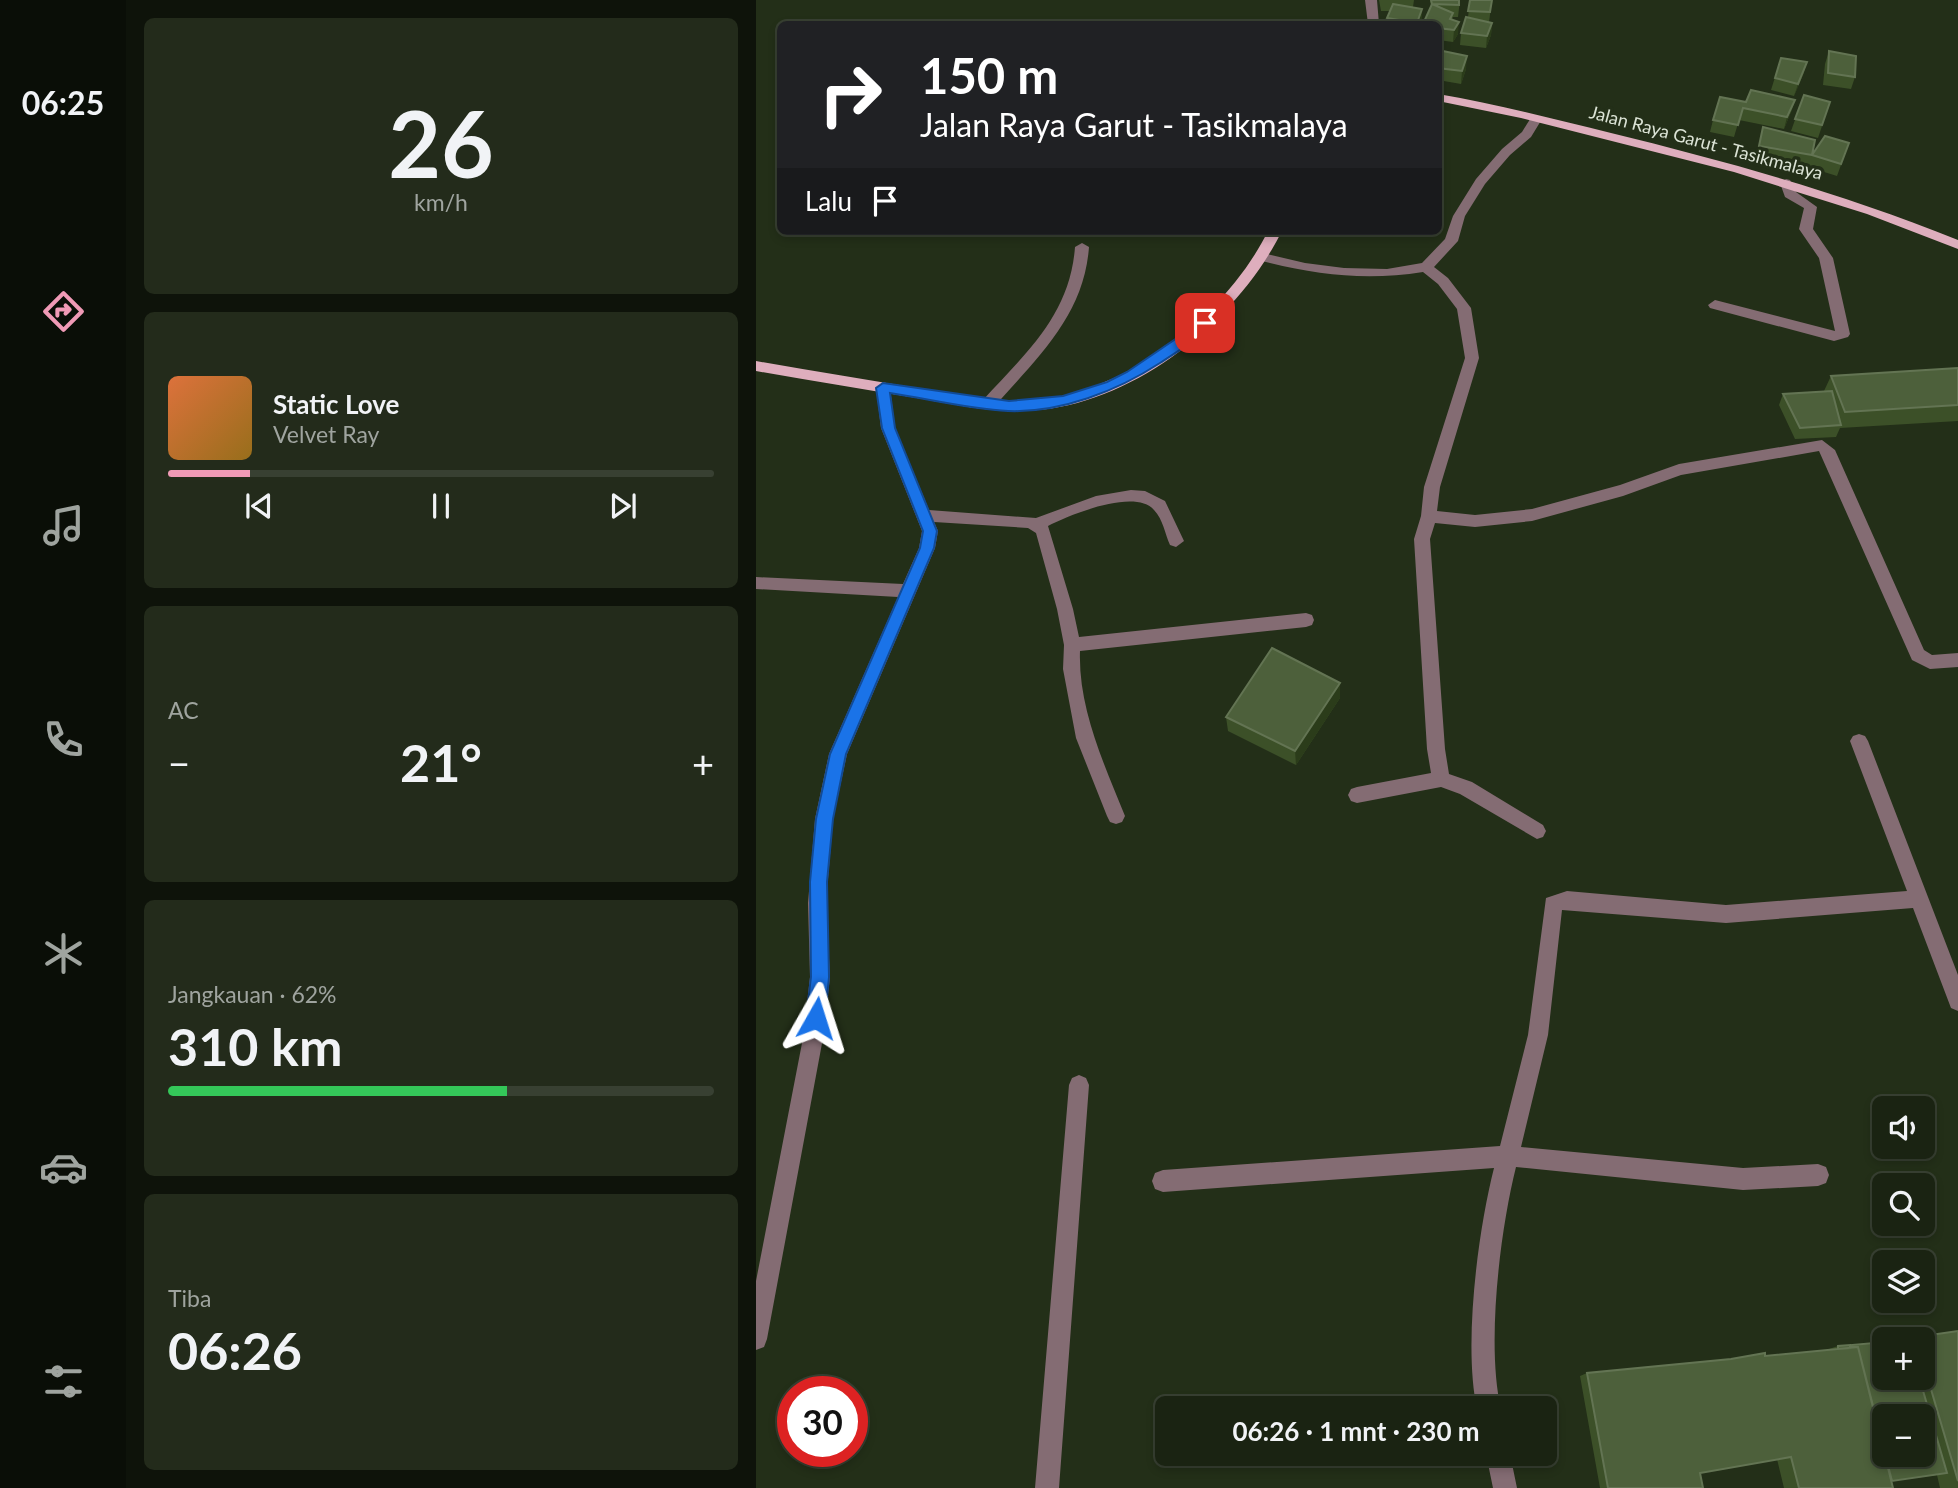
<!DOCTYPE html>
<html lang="id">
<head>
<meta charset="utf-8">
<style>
	:root { --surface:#1a2312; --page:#232b1b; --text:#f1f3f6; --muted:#9fa49f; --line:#384032; --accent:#f09ab6 }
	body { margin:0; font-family:Lato,sans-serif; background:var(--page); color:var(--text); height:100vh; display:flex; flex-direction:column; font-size:26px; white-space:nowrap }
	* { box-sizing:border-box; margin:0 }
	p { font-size:23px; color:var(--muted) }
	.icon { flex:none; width:38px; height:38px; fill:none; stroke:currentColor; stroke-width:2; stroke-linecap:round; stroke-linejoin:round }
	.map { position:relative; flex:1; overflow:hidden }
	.side { display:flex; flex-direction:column; gap:18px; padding:18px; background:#0e130a; width:630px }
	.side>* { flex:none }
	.guide { position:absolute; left:21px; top:21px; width:665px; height:214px; border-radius:10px; box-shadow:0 4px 10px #0003,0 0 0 2px var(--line); background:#202124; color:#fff; overflow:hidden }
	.tools { position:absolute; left:1116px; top:1096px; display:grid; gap:14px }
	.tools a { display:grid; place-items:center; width:63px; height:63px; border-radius:10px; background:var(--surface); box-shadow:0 4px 10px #0003,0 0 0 2px var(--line); font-size:35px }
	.speed { position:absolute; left:21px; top:1376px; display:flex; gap:14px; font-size:35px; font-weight:700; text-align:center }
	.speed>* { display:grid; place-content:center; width:91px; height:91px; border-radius:50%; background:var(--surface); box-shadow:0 4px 10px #0003,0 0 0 2px var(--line); line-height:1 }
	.speed .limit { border:10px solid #d22; background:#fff; color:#111 }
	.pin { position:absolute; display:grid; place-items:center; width:60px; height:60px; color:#fff; margin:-30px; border-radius:14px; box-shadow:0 4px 10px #0006 }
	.me { position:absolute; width:77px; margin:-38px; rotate:6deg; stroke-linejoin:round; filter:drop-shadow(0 0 5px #0008) }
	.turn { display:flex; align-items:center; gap:24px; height:147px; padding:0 28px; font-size:32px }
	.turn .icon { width:91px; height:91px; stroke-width:2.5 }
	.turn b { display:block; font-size:49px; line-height:60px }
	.then { display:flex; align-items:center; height:66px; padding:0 28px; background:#0003; gap:14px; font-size:26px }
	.big { font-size:52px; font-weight:700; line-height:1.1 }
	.side .widget { flex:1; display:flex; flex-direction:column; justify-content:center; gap:10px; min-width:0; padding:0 24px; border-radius:10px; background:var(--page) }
	.side .dial { align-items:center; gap:0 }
	.dial b { font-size:91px; line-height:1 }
	.song { display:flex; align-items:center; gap:21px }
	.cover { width:84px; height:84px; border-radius:10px; background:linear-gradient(135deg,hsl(20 70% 55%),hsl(40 70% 35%)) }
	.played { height:7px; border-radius:4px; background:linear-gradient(90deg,var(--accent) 15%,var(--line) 15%) }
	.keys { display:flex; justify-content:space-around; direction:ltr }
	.heat { display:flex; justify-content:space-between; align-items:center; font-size:38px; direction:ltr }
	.charge { height:10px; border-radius:5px; background:linear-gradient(90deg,#34c759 62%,var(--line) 0) }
	.trip { position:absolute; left:399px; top:1396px; width:402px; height:70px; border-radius:10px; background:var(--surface); box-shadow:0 4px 10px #0003,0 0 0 2px var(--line); font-weight:700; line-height:70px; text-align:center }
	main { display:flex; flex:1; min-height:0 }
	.dock { display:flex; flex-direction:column; width:126px; justify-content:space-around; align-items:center; background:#0a0e07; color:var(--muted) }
	.dock .icon { width:49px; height:49px }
	.dock .selected { color:var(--accent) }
	.dock b { font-size:32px; color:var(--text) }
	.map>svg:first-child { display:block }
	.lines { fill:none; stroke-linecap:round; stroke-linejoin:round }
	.minor { fill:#846c73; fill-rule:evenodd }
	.major { fill:#deaebd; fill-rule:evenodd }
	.wall { fill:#3c5028 }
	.shaded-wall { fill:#2b3c1a }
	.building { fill:#4d603b; stroke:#637453; stroke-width:2 }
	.route { fill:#1a73e8; stroke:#114b97; stroke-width:2 }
	.labels { text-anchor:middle; stroke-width:7; stroke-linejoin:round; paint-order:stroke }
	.far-street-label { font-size:18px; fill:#dbe3d5; stroke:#232f18 }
</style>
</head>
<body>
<main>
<nav class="dock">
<b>06:25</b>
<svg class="icon selected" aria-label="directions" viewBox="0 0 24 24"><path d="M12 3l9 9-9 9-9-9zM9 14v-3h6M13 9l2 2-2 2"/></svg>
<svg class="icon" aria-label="music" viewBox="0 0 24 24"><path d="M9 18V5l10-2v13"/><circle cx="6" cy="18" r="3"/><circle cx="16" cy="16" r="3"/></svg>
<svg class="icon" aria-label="phone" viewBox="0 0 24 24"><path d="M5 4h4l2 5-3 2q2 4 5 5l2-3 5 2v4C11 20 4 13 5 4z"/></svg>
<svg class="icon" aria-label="climate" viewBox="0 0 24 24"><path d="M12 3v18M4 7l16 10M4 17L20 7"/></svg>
<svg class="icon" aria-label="car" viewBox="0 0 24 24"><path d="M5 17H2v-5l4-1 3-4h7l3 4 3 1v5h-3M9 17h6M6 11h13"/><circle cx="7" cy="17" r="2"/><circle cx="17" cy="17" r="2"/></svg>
<svg class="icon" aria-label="filters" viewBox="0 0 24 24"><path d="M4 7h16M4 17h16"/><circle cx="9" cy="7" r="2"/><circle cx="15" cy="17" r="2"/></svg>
</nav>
<section class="side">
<div class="widget dial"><b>26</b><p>km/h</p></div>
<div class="widget">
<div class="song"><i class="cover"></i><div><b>Static Love</b><p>Velvet Ray</p></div></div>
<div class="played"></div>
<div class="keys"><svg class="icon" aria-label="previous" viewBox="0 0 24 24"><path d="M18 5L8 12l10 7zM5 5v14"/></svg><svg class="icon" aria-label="pause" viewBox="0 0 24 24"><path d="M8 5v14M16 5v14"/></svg><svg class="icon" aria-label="next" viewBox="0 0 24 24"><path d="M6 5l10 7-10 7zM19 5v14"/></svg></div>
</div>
<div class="widget"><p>AC</p>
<div class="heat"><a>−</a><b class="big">21°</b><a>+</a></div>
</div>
<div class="widget"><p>Jangkauan · 62%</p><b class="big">310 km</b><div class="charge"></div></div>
<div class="widget"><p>Tiba</p><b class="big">06:26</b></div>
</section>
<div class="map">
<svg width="1202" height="1488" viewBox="0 0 1202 1488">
	<rect width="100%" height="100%" fill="#232f18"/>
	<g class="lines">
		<path class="minor" d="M609,0H621L623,24H612Z
			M780,115L786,119L775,137L754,155L729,184L709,216L702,241L678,267L692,278L715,308L723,358L684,487L681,511L719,515L776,509L864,485L923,464L1066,440L1079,450L1168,650L1176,655L1202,653V667L1174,669L1156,660L1063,451L925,475L867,496L776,521L719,527L679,523L674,539L689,749L693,774L716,782L787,825L790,831L787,837L781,839L704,794L685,787L601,803L595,801L592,795L595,789L601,787L675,773L671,749L658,539L665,516L668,487L709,358L701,309L682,284L667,272C610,281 558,275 502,260L500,257L507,253L549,263L588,268L631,269L666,263L689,239L697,216L720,179L746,149L766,132L776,116Z
			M1030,179L1034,180L1040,192L1061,207L1057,229L1077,258L1094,334L1092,337L1078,341L954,308L952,305L959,300L1079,331L1063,258L1043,229L1048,208L1029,197L1024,183Z
			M326,243L333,247C328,316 281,358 237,408H227L225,404L227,400C270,353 314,315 319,247Z
			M127,383L134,388L139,428L173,510L280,518L340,496L375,490L389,491L409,501L428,541L420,547L414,545C409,534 407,519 398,510C379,488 313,515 292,526L317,609L323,637L550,613L556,615L558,620L556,625L550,627L324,651C322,708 348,764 369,816L366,822L360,824L354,822L351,816L320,738L307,669L308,645L301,609L280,533L272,528L178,522L182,531L179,548L91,754L77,819L70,903L74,977L67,1038L11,1339L8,1347L0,1350V1281L47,1038L54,977L52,903L59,819L73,754L142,597L0,589V577L147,584L163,548L166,531L125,428L120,388Z
			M1103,734L1109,736L1112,741L1202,975V1011L1195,1008L1157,908L970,923L806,910L792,1035L765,1147L987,1168L1062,1164L1070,1167L1073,1175L1070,1183L1062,1186L987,1190L760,1167C744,1231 730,1345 745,1409H721C707,1345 722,1231 738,1168L407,1192L399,1189L396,1181L399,1173L407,1170L744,1146L772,1035L790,898L811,891L970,905L1151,891L1094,741L1097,736Z
			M323,1075L330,1078L333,1085L303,1488H279L313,1085L316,1078Z
			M730,1454H754L761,1488H737Z"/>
		<path class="major" d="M682,94C741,104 797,119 855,133C973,162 1089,194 1202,240V249L1111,214L978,172L765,118L682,101Z
			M512,231H526C480,323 373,409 267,411C234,412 200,405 167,399C112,390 56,381 0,371V361C56,371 112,380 168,389C202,394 235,402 269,401C367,397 470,316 512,231Z"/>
	</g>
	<path class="wall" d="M623,0H658L657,7L666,9V21L664,24H631V18L634,11H625Z
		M674,0H704L702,17H697L696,20L702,34L697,42L682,40V24L675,6Z
		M714,0H736L733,22L736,23L735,35L730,48L704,45L705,33L712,17Z
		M682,50L710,69L705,84L682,80Z
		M1073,51L1099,77L1095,89L1067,85L1069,64Z
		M1025,58L1051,62L1047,75L1038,96L1015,90Z
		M1048,95L1074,102L1062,138L1035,131Z
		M1039,100L1035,112L1028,129L983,120L978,137L954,132L957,120L990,102Z
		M1007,127L1056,155L1093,143L1081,176L1052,167L1000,158Z
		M1202,368V421L1084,428L1080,437L1039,439L1023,405L1027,394L1068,391L1075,376Z
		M584,683V698L540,765L472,731L470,717Z
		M1202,1331V1488H1184L1181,1475L1136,1481L1137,1488H1028L1021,1459L944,1473L947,1488H844L824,1376L831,1373L1070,1350L1082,1346H1094L1129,1342V1377H1167V1339H1153Z"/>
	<path class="shaded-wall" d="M666,9V21L664,24H660Z
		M703,22L702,34L697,42L698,30Z
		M736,23L735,35L730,48L731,36Z
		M711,56L710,69L705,84L706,71Z
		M1051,62L1047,75L1038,96L1042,84Z
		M1039,100L1035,112L1028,129L1031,117Z
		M584,683V698L540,765L539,751Z"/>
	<path class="building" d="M675,0H703V5L676,4Z
		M714,0H736L734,12L712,11Z
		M637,4L666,9L661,23L631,18Z
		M676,4L697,13L694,19L703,22L698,30L682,28V24H667Z
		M710,17L736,23L731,36L705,33Z
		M682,50L711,56L706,71L682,68Z
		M1073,51L1100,56L1099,77L1072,73Z
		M1025,58L1051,62L1042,84L1019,78Z
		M995,90L1039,100L1031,117L987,108L982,125L957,120L964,97L990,102Z
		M1048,95L1074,102L1066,125L1039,119Z
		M1007,127L1059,140L1056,155L1069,136L1093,143L1085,164L1056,155L1003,146Z
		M1202,368V405L1089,412L1075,376Z
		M1076,391L1085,425L1044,428L1027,394Z
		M516,648L584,683L539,751L470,717Z
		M1202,1331V1481L1167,1362V1339H1160V1337Z
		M1129,1342V1377H1163L1191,1473L1136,1481L1129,1454H1167V1416H1129V1453L1102,1347H1096L1095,1345Z
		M1094,1345V1348L1082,1349V1346Z
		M1102,1347L1137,1488H1043L1035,1457L944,1473L947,1488H852L831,1373L975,1359L1009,1353V1356Z"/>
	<path class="route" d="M449,319L455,323C442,340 422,351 404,363C361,391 305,413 252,411C213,409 173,399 134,393L139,428L181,531L178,548L90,754L77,819L71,882L73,977L69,1018L66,1024L60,1026L53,1024L50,1018L55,977L54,882L60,819L74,754L164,548L167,531L126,428L120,388L127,383L253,401L307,396L351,382L371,372Z"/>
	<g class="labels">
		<g class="far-street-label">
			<text transform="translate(950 143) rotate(15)" y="6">Jalan Raya Garut - Tasikmalaya</text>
		</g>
	</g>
</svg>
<div class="tools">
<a><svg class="icon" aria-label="sound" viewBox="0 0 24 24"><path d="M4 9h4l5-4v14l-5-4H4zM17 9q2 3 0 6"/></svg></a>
<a><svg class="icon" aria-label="search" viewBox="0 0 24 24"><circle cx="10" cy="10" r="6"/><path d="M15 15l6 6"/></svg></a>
<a><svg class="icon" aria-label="layers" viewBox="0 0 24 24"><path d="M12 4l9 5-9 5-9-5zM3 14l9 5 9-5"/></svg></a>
<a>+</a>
<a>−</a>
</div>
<div class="speed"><div class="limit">30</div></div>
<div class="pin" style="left:449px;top:323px;background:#d93025"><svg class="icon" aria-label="arrive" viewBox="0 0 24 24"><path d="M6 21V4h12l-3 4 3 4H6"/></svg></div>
<svg class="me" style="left:60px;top:1018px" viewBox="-20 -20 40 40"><path d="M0-17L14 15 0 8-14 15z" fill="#1a73e8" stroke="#fff" stroke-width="4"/></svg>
<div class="trip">06:26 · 1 mnt · 230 m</div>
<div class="guide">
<div class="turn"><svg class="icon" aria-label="right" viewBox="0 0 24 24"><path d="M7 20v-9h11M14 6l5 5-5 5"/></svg><div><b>150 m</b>Jalan Raya Garut - Tasikmalaya</div></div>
<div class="then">Lalu<svg class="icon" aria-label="arrive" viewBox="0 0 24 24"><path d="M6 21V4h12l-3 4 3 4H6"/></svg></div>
</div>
</div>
</main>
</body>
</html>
